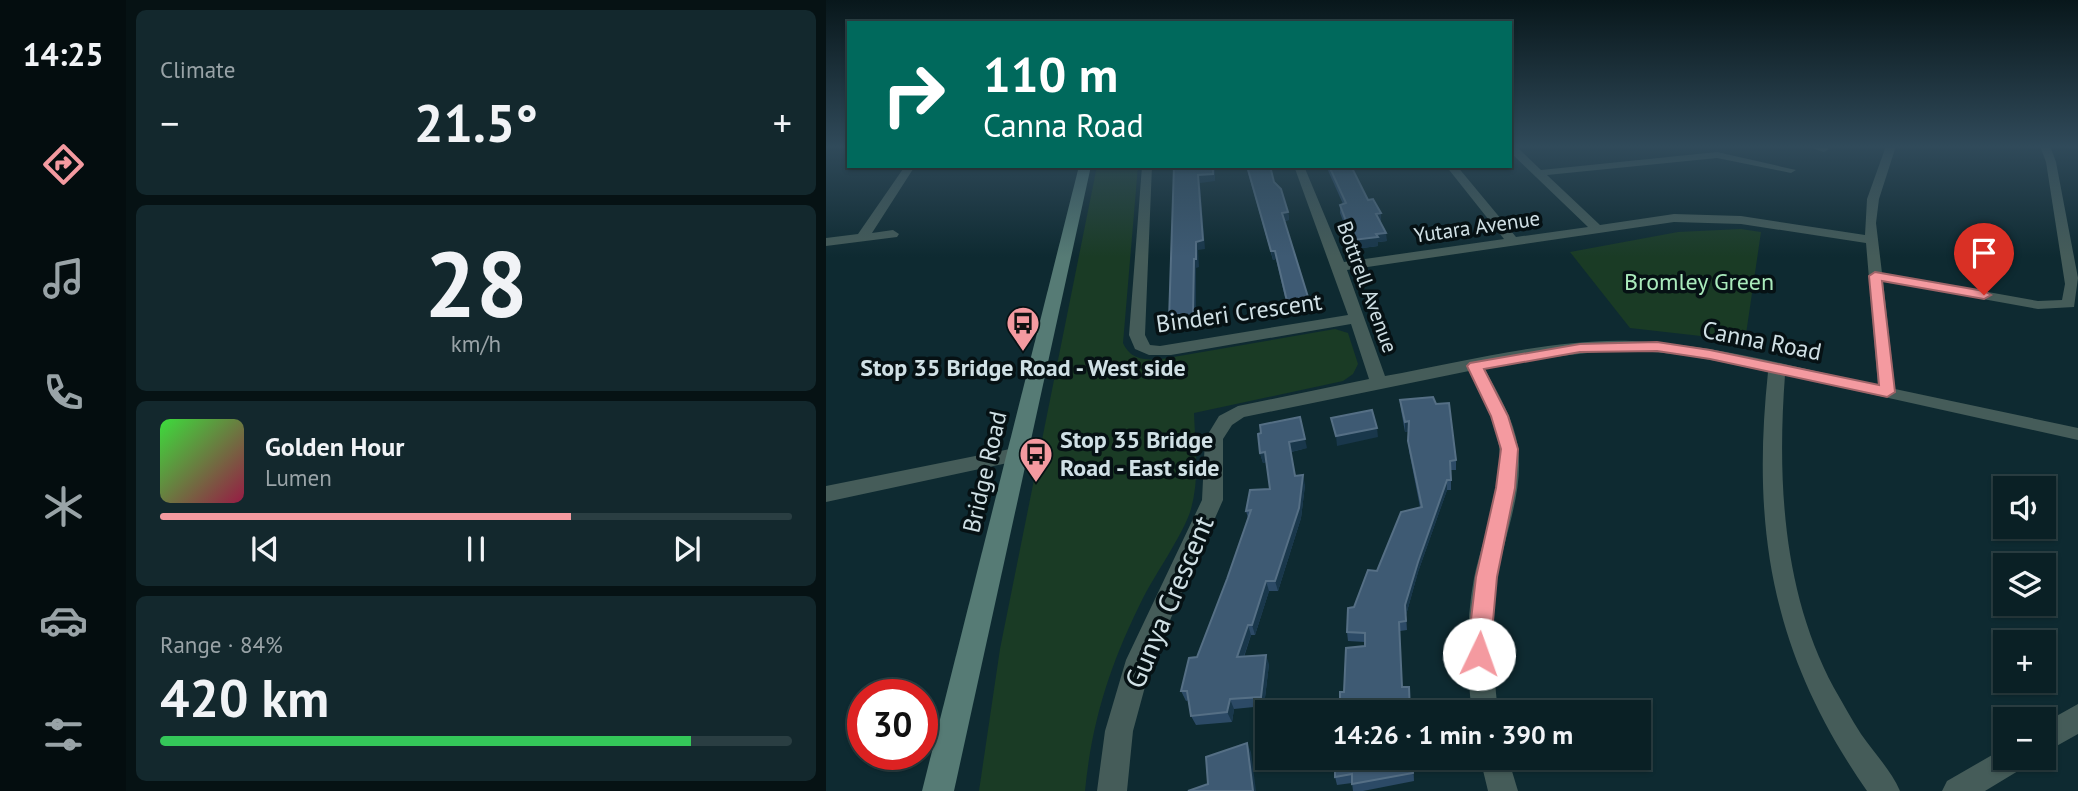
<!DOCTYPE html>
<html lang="en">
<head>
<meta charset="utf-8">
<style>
	:root { --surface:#0a2025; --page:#13282d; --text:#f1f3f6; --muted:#99a3a7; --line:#2a3e42; --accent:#f49aa0 }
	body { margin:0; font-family:"PT Sans",sans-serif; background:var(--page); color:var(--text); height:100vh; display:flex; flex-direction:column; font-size:26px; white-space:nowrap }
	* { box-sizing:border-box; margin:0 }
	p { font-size:23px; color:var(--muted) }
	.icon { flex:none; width:38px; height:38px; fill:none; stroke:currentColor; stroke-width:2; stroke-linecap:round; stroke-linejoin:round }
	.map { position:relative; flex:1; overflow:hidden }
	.details { display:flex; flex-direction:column; gap:10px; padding:10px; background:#061214; width:700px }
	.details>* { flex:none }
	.banner { position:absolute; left:21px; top:21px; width:665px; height:147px; border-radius:0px; box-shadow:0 2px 5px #0004,0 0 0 2px var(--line); background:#00695c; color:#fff; overflow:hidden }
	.controls { position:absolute; left:1167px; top:476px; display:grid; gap:14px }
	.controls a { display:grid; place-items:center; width:63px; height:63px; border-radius:0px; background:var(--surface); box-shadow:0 2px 5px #0004,0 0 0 2px var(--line); font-size:35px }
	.speed { position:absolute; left:21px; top:679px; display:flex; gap:14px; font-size:35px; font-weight:700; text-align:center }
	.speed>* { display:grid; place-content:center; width:91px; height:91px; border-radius:50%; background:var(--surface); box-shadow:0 2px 5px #0004,0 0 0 2px var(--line); line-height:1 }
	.speed .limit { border:10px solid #d22; background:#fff; color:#111 }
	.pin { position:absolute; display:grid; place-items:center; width:60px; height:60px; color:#fff; margin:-72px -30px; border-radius:50% 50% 50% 0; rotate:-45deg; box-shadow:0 0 7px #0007 }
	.pin .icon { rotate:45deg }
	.me { position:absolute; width:77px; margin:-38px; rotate:3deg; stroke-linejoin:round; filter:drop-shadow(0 0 5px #0008) }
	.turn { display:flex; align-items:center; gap:24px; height:147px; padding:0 21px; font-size:32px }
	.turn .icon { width:91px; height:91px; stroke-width:2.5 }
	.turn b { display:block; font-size:49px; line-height:60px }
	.big { font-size:52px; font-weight:800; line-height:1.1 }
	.details .tile { flex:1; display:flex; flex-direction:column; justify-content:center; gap:10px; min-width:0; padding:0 24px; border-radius:10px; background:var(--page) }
	.details .dial { align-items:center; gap:0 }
	.dial b { font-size:91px; line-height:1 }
	.song { display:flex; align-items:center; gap:21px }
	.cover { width:84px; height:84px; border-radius:10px; background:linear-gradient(135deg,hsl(120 70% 55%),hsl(340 70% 35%)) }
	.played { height:7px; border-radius:4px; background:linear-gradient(90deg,var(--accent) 65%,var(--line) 65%) }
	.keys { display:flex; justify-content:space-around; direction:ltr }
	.heat { display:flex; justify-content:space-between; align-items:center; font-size:38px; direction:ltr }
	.charge { height:10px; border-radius:5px; background:linear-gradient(90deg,#34c759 84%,var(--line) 0) }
	.trip { position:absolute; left:429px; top:700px; width:396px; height:70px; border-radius:0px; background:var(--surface); box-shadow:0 2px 5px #0004,0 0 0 2px var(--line); font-weight:800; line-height:70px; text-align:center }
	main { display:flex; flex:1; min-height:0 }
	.menu { display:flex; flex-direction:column; width:126px; justify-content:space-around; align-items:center; background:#040d0f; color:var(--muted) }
	.menu .icon { width:49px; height:49px }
	.menu .on { color:var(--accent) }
	.menu b { font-size:32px; color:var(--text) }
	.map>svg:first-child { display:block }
	.green { fill:#1a3b25 }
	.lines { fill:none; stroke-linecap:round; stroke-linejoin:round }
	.minor { fill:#455c59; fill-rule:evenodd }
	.secondary { fill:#567b75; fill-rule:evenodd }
	.wall { fill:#2c4a66 }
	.shaded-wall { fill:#19374b }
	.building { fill:#3e5a73; stroke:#556f85; stroke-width:2 }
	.route { fill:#f49aa0; stroke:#9f6468; stroke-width:2 }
	.labels { text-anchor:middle; stroke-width:7; stroke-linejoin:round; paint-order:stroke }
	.far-street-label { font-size:21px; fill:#d0e0e5; stroke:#061114 }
	.park-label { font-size:24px; fill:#aaebbc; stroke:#061114 }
	.street-label { font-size:24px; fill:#d0e0e5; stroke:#061114 }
	.poi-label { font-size:24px; font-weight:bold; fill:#d0e0e5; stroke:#061114 }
	.near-street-label { font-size:28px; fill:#d0e0e5; stroke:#061114 }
</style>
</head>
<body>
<main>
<nav class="menu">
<b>14:25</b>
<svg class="icon on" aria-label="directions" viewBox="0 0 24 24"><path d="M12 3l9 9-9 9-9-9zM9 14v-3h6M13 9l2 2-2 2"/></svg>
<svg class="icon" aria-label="music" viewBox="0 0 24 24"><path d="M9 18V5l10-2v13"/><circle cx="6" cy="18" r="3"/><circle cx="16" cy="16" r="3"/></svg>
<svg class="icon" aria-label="phone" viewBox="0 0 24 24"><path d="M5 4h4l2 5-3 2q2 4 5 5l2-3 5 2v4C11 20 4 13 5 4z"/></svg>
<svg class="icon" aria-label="climate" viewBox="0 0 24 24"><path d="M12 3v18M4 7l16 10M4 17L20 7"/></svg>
<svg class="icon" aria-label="car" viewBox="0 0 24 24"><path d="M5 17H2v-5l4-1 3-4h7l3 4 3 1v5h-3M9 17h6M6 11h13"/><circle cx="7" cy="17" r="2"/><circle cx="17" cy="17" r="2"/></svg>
<svg class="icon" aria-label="filters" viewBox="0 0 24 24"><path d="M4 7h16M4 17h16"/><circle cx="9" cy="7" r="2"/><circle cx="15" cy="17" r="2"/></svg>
</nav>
<section class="details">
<div class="tile"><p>Climate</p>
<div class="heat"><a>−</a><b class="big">21.5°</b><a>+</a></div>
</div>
<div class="tile dial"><b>28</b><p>km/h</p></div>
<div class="tile">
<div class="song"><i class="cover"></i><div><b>Golden Hour</b><p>Lumen</p></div></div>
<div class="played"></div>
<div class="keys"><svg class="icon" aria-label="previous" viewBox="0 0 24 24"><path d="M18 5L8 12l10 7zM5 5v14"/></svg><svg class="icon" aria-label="pause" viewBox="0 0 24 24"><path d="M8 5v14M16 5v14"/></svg><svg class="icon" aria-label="next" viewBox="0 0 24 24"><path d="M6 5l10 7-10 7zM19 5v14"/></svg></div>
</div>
<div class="tile"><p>Range · 84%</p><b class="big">420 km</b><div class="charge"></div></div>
</section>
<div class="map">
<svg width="1252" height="791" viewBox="0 0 1252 791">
	<rect width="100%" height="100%" fill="#0e2a31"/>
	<path class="green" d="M271,166H312L297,343C304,358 314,359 330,360L509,329L522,333L532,364L527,374L517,381L368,413C369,444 374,477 365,509C358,533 330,573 317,598C285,662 266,719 259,791H153L174,649Z
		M915,229L935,232L919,341L804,328L744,252L852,232Z"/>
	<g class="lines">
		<path class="minor" d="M684,146H690L715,170L891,152L970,170L965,173L891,158L721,175L774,225L848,214L915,216L1039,235L1041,199L1060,146H1070L1053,199L1050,223L1056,273L1212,301L1236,300L1239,284L1220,162L1214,146H1224L1230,162L1252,278L1248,307L1212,309L1057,281L1069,389L1252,428V440L959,375C951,481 957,593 1008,688C1017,703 1025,719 1035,734C1048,753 1065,770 1074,791H1041C947,656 925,533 942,372C897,362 850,351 803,351C755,351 707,360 659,369C672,394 688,419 692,447C698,492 678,535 671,579C664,624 667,668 672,712H646C640,668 640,622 648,578C657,535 678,491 673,446C669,419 655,395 643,371L418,417L406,425L397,439V500L326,661L307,731L301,791H271L279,731L300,660L376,500L379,439L393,416L412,406L543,379L525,324L345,355H323L309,349L303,335L316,166H326L319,335L324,345L334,346L522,315L468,166H478L518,262L678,239L620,166H631L690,237L762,227L684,152ZM848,222L915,224L1040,243L1052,385C971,368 889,344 806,341C728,338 637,362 559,376L521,270Z
			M980,146H999L1003,149L998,152Z
			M79,166H89L46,233L67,230L73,234L71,237L0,246V238L32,234Z
			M189,448L196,450L199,455L196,460L0,502V486Z
			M1252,704V734L1218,753V723Z
			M1180,747V758H1201L1197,768L1159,791H1116L1121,781Z
			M654,758H682L692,791H662Z"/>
		<path class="secondary" d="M253,166H265L128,791H96Z"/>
	</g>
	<path class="wall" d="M420,166H444L448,182L462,212L463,220L458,221L482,297L483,306L462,310L450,259L447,260Z
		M500,166H525L542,200L555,213V221L554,222L561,241L552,242V246L528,249L514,213V205L517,204Z
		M574,400L630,460V470H625V490H621L592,572L580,615L581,630L574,631L518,692L539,646V642L522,641L521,632L528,607L594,507L583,451L582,431L579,432L575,410Z
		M481,448L465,452L469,476L479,485L475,518L452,591H443L429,635H425L418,657L443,664L438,706L408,709L406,722L370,725L365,716L363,700L360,701L355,691L371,657L401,579L422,518L420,511L444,489L440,462L437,463L434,453Z
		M587,758L588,781L537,791H527L526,783L511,785L509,777Z"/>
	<path class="shaded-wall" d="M387,166H389V181L374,183L379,249L372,250L373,267L370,268V325L346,329L343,320L368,259L372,175Z
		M462,212L463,220L457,221L456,213Z
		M555,213V221L551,222L550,214Z
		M560,233L561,241L552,242V246L528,249L527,240Z
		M445,251H449L450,259L447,260Z
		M482,297L483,306L462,310L461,301Z
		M583,421V431L579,432V422Z
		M551,428L552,437L511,446L510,436Z
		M479,439L481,448L465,452L463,442Z
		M439,452L441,462L437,463L434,453Z
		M477,475L479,485L475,518L452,591L449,581Z
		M621,480V490L592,572L580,615L579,605L592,562Z
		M440,581L443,591L429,635L426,625Z
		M422,625L425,635L414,667L411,657Z
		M440,655L443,664L438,706L435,697Z
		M404,699L408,709L406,722L401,712Z
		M421,743L425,752L430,791H427Z"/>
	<path class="building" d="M348,166H387V174L372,175L377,240L370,242V259H368L367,316L343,320Z
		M421,166H444L448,182L455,189L462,212L456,213L482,297L461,301L449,251H445Z
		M503,166H525L542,200L547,199L555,213L550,214L560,233L550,234L552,237L527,240L514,205L520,203Z
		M607,397L610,404L623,403L630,460L624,461L625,480H621L592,562L579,605L580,621L573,622L576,687H583L584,712H514V692H518L520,648L539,646V633L521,632L522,608L528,607L542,570L551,571L575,512L596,507L582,441L583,421L579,422L574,400Z
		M546,410L551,428L510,436L505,418Z
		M474,417L479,439L463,442L469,476L477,475L473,508L449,581H440L426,625H422L411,657L440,655L435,697L404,699L401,712L365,716L361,691H355L363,658L371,657L401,579L425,510L420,511L424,490L444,489L439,452L434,453L432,434L435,433L434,425Z
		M421,743L427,791H362L382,784L380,757Z
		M514,758H586L587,773L526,784V774L509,777V759Z"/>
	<linearGradient id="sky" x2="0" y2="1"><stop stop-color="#08171b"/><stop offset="0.57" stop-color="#304a5a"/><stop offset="1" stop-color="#304a5a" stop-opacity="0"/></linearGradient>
	<rect width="1252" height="257" fill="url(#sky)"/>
	<path class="route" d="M1049,272L1158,291L1165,295L1158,299L1056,281L1069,392L1061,397L884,359L831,351L754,352L658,369L682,416L692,449L689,488L671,577L664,654L661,661L653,665L645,661L641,654L650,577L670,488L675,449L665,416L641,366L644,363L754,344L831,342L884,350L1053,385L1043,276Z"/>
	<defs>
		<symbol id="bus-pin" viewBox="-11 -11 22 30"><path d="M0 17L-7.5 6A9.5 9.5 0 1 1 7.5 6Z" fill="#f49aa0" stroke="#061114"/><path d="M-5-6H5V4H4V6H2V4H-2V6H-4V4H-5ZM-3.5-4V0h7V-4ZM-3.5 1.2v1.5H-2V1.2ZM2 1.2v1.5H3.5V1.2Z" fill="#111"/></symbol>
	</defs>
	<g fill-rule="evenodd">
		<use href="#bus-pin" x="178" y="304" width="38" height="52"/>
		<use href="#bus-pin" x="191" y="435" width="38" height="52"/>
	</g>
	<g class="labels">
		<g class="far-street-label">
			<text transform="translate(651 227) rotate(-8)" y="7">Yutara Avenue</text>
			<text transform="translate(541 287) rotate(70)" y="7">Bottrell Avenue</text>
		</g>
		<g class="park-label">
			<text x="873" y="290">Bromley Green</text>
		</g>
		<g class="street-label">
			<text transform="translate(413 313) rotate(-8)" y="8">Binderi Crescent</text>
			<text transform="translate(936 341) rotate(11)" y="8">Canna Road</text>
			<text transform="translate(159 472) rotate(-77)" y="8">Bridge Road</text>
		</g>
		<g class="poi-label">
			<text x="197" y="376">Stop 35 Bridge Road - West side</text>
			<text x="234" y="448" text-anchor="start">Stop 35 Bridge<tspan x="234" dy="28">Road - East side</tspan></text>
		</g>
		<g class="near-street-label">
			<text transform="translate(343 602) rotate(-67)" y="10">Gunya Crescent</text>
		</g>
	</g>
</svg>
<div class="controls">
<a><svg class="icon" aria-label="sound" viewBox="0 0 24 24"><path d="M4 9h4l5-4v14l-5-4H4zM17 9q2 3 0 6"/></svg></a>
<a><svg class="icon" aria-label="layers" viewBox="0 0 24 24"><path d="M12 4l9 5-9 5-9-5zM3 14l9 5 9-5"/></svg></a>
<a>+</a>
<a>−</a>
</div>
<div class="speed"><div class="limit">30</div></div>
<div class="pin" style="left:1158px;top:295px;background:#d93025"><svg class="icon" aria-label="arrive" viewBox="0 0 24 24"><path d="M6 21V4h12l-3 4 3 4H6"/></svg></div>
<svg class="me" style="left:653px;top:654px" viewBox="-20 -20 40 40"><circle r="19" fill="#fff"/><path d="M0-13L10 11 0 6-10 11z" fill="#f49aa0"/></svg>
<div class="trip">14:26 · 1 min · 390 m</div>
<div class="banner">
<div class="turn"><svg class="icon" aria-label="right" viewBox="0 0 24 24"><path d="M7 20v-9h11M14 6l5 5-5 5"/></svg><div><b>110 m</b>Canna Road</div></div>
</div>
</div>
</main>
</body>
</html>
